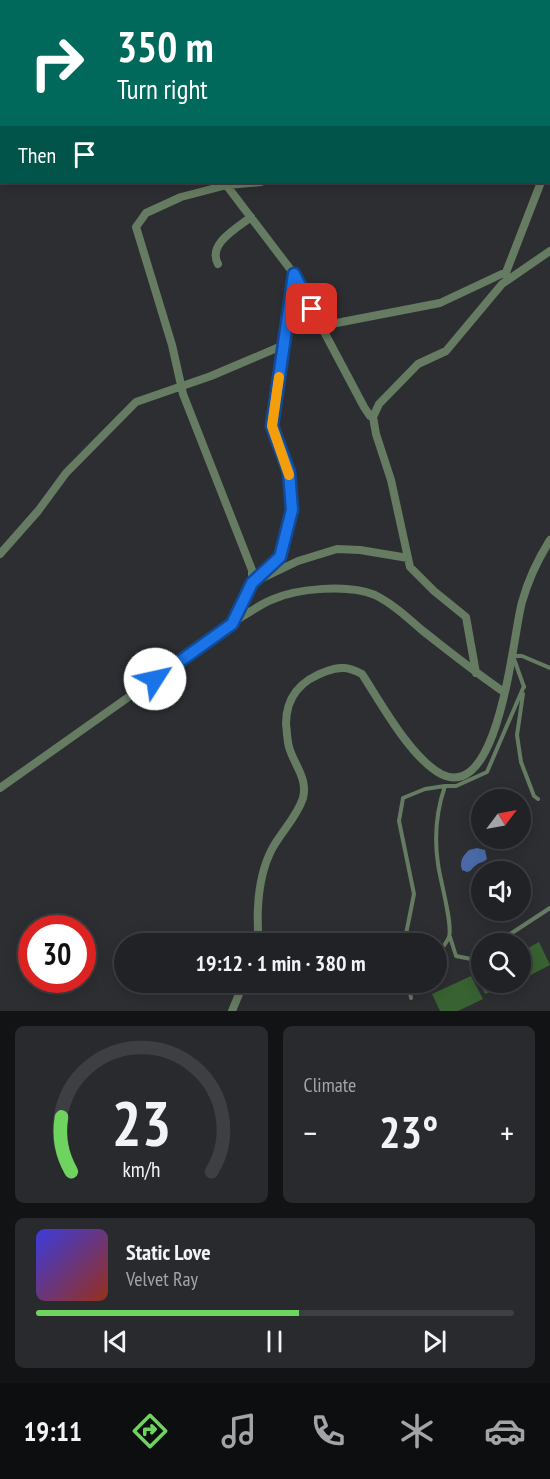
<!DOCTYPE html>
<html lang="en">
<head>
<meta charset="utf-8">
<style>
	:root { --surface:#212226; --page:#292a2e; --text:#f1f3f6; --muted:#a2a4a7; --line:#3e3f43; --accent:#6fd35f }
	body { margin:0; font-family:"PT Sans Narrow",sans-serif; background:var(--page); color:var(--text); height:100vh; display:flex; flex-direction:column; font-size:22px; white-space:nowrap }
	* { box-sizing:border-box; margin:0 }
	p { font-size:20px; color:var(--muted) }
	.icon { flex:none; width:33px; height:33px; fill:none; stroke:currentColor; stroke-width:2; stroke-linecap:round; stroke-linejoin:round }
	.map { position:relative; height:1011px; overflow:hidden }
	.sheet { display:flex; flex-direction:column; gap:15px; padding:15px; background:#121315; flex:1 }
	.sheet>* { flex:none }
	.hud { position:absolute; left:0px; top:0px; width:550px; height:183px; box-shadow:0 3px 15px #0003,0 0 0 2px var(--line); background:#00695c; color:#fff; overflow:hidden }
	.needle { width:39px; rotate:58deg }
	.tools { position:absolute; left:471px; top:789px; display:grid; gap:12px }
	.tools a { display:grid; place-items:center; width:60px; height:60px; border-radius:50%; background:var(--surface); box-shadow:0 3px 15px #0003,0 0 0 2px var(--line); font-size:30px }
	.speed { position:absolute; left:18px; top:915px; display:flex; gap:12px; font-size:30px; font-weight:700; text-align:center }
	.speed>* { display:grid; place-content:center; width:78px; height:78px; border-radius:50%; background:var(--surface); box-shadow:0 3px 15px #0003,0 0 0 2px var(--line); line-height:1 }
	.speed .limit { border:9px solid #d22; background:#fff; color:#111 }
	.pin { position:absolute; display:grid; place-items:center; width:51px; height:51px; color:#fff; margin:-26px; border-radius:12px; box-shadow:0 3px 9px #0006 }
	.me { position:absolute; width:66px; margin:-33px; rotate:55deg; stroke-linejoin:round; filter:drop-shadow(0 0 4px #0008) }
	.turn { display:flex; align-items:center; gap:21px; height:126px; padding:0 18px; font-size:27px }
	.turn .icon { width:78px; height:78px; stroke-width:2.5 }
	.turn b { display:block; font-size:42px; line-height:51px }
	.then { display:flex; align-items:center; height:57px; padding:0 18px; background:#0003; gap:12px; font-size:22px }
	.big { font-size:45px; font-weight:700; line-height:1.1 }
	.sheet .card { flex:1; display:flex; flex-direction:column; justify-content:center; gap:9px; min-width:0; padding:0 21px; border-radius:9px; background:var(--page) }
	.sheet .dial { align-items:center; gap:0 }
	.dial svg { height:156px; overflow:visible; fill:none; stroke:var(--line); stroke-width:7; stroke-linecap:round; text-anchor:middle }
	.dial text { fill:var(--text); stroke:none }
	.song { display:flex; align-items:center; gap:18px }
	.cover { width:72px; height:72px; border-radius:9px; background:linear-gradient(135deg,hsl(240 70% 55%),hsl(10 70% 35%)) }
	.played { height:6px; border-radius:3px; background:linear-gradient(90deg,var(--accent) 55%,var(--line) 55%) }
	.keys { display:flex; justify-content:space-around; direction:ltr }
	.heat { display:flex; justify-content:space-between; align-items:center; font-size:33px; direction:ltr }
	.sheet .tiles { flex:1; display:grid; gap:15px; grid-template-columns:1fr 1fr }
	.card:last-child { grid-column:span 2 }
	.trip { position:absolute; left:114px; top:933px; width:333px; height:60px; border-radius:30px; background:var(--surface); box-shadow:0 3px 15px #0003,0 0 0 2px var(--line); font-weight:700; line-height:60px; text-align:center }
	.tabs { display:flex; height:96px; justify-content:space-around; align-items:center; background:#0d0e0f; color:var(--muted) }
	.tabs .icon { width:42px; height:42px }
	.tabs .on { color:var(--accent) }
	.tabs b { font-size:27px; color:var(--text) }
	.map>svg:first-child { display:block }
	.green { fill:#386231 }
	.water { fill:#4969a7 }
	.lines { fill:none; stroke-linecap:round; stroke-linejoin:round }
	.lane { stroke:#667c62; stroke-width:4 }
	.street { stroke:#667c62; stroke-width:8 }
	.route-casing { stroke:#114b97; stroke-width:15 }
	.route { stroke:#1a73e8; stroke-width:10 }
	.slow { stroke:#f59e0b; stroke-width:10 }
</style>
</head>
<body>
<div class="map">
<svg width="550" height="1011" viewBox="0 0 550 1011">
	<rect width="100%" height="100%" fill="#2c2e32"/>
	<path class="green" d="M539,942L550,965L521,980V952Z
		M481,974L482,982L510,983L485,994L476,976Z
		M471,976L483,999L458,1011H440L432,994Z"/>
	<path class="water" d="M477,848L485,850L487,859C483,863 479,862 475,866C471,869 472,871 467,872L462,870C459,861 463,856 469,850Z"/>
	<g class="lines">
		<path class="lane" d="M524,687L513,656H522L550,668
			M523,694L517,735L521,762L534,796L538,799
			M450,937L456,956L471,959L482,952
			M404,944L414,894L399,821L403,798L425,789L445,786
			M495,944L550,908
			M436,957C440,951 446,944 449,937C453,924 440,880 438,864C434,837 436,812 445,786H456L487,772L524,686
			M411,998L409,987L414,982"/>
		<path class="street" d="M76,0L77,2
			M534,2L536,0
			M549,160L550,157
			M224,182L294,274L321,326L440,303L506,272
			M218,264C207,244 237,228 251,217
			M505,275L541,182
			M321,326L364,407L370,416L373,417
			M0,554L38,511L66,473L136,402L211,376L284,345
			M252,583V570L183,394L172,345L136,227L146,213L181,197L227,185L261,182
			M252,583L280,557L292,510L289,472L272,426L294,275
			M233,621L252,583L298,561L337,549L360,550L408,558
			M476,673L466,617L434,591L410,567L391,480L376,434L373,417L379,404L418,364L446,351L502,284L550,251
			M0,788L243,616C252,611 261,604 271,600C297,588 349,584 375,595C393,604 408,618 423,631C450,652 476,673 504,692
			M257,944C259,931 257,919 258,907C259,888 263,866 272,849C281,832 297,817 303,798C308,778 294,765 289,747C287,740 287,731 286,724C286,696 301,680 327,671C340,666 349,667 362,674C381,703 410,757 441,774C500,804 513,633 522,602C528,581 538,559 550,540
			M232,1011L244,982"/>
	</g>
	<g class="lines">
		<defs>
			<path id="route" d="M155,679L232,624L252,583L280,557L292,510L289,472L272,426L294,274L312,309"/>
		</defs>
		<use href="#route" class="route-casing"/>
		<use href="#route" class="route"/>
		<path class="slow" d="M279,377L272,426L289,475"/>
	</g>
</svg>
<div class="tools">
<a><svg class="needle" viewBox="-14 -14 28 28"><path d="M0-13l5 13h-10z" fill="#e53935"/><path d="M0 13l5-13h-10z" fill="#a2a4a7"/></svg></a>
<a><svg class="icon" aria-label="sound" viewBox="0 0 24 24"><path d="M4 9h4l5-4v14l-5-4H4zM17 9q2 3 0 6"/></svg></a>
<a><svg class="icon" aria-label="search" viewBox="0 0 24 24"><circle cx="10" cy="10" r="6"/><path d="M15 15l6 6"/></svg></a>
</div>
<div class="speed"><div class="limit">30</div></div>
<div class="pin" style="left:312px;top:309px;background:#d93025"><svg class="icon" aria-label="arrive" viewBox="0 0 24 24"><path d="M6 21V4h12l-3 4 3 4H6"/></svg></div>
<svg class="me" style="left:155px;top:679px" viewBox="-20 -20 40 40"><circle r="19" fill="#fff"/><path d="M0-13L10 11 0 6-10 11z" fill="#1a73e8"/></svg>
<div class="trip">19:12 · 1 min · 380 m</div>
<div class="hud">
<div class="turn"><svg class="icon" aria-label="right" viewBox="0 0 24 24"><path d="M7 20v-9h11M14 6l5 5-5 5"/></svg><div><b>350 m</b>Turn right</div></div>
<div class="then">Then<svg class="icon" aria-label="arrive" viewBox="0 0 24 24"><path d="M6 21V4h12l-3 4 3 4H6"/></svg></div>
</div>
</div>
<section class="sheet">
<div class="tiles">
<div class="card dial"><svg viewBox="0 0 100 80">
<path d="M14 69A42 42 0 1 1 86 69"/>
<path d="M14 69A42 42 0 0 1 9 41" stroke="#6fd35f"/>
<text x="50" y="56" font-size="32" font-weight="700">23</text>
<text x="50" y="72" font-size="11">km/h</text>
</svg></div>
<div class="card"><p>Climate</p>
<div class="heat"><a>−</a><b class="big">23°</b><a>+</a></div>
</div>
<div class="card">
<div class="song"><i class="cover"></i><div><b>Static Love</b><p>Velvet Ray</p></div></div>
<div class="played"></div>
<div class="keys"><svg class="icon" aria-label="previous" viewBox="0 0 24 24"><path d="M18 5L8 12l10 7zM5 5v14"/></svg><svg class="icon" aria-label="pause" viewBox="0 0 24 24"><path d="M8 5v14M16 5v14"/></svg><svg class="icon" aria-label="next" viewBox="0 0 24 24"><path d="M6 5l10 7-10 7zM19 5v14"/></svg></div>
</div>
</div>
</section>
<nav class="tabs">
<b>19:11</b>
<svg class="icon on" aria-label="directions" viewBox="0 0 24 24"><path d="M12 3l9 9-9 9-9-9zM9 14v-3h6M13 9l2 2-2 2"/></svg>
<svg class="icon" aria-label="music" viewBox="0 0 24 24"><path d="M9 18V5l10-2v13"/><circle cx="6" cy="18" r="3"/><circle cx="16" cy="16" r="3"/></svg>
<svg class="icon" aria-label="phone" viewBox="0 0 24 24"><path d="M5 4h4l2 5-3 2q2 4 5 5l2-3 5 2v4C11 20 4 13 5 4z"/></svg>
<svg class="icon" aria-label="climate" viewBox="0 0 24 24"><path d="M12 3v18M4 7l16 10M4 17L20 7"/></svg>
<svg class="icon" aria-label="car" viewBox="0 0 24 24"><path d="M5 17H2v-5l4-1 3-4h7l3 4 3 1v5h-3M9 17h6M6 11h13"/><circle cx="7" cy="17" r="2"/><circle cx="17" cy="17" r="2"/></svg>
</nav>
</body>
</html>
